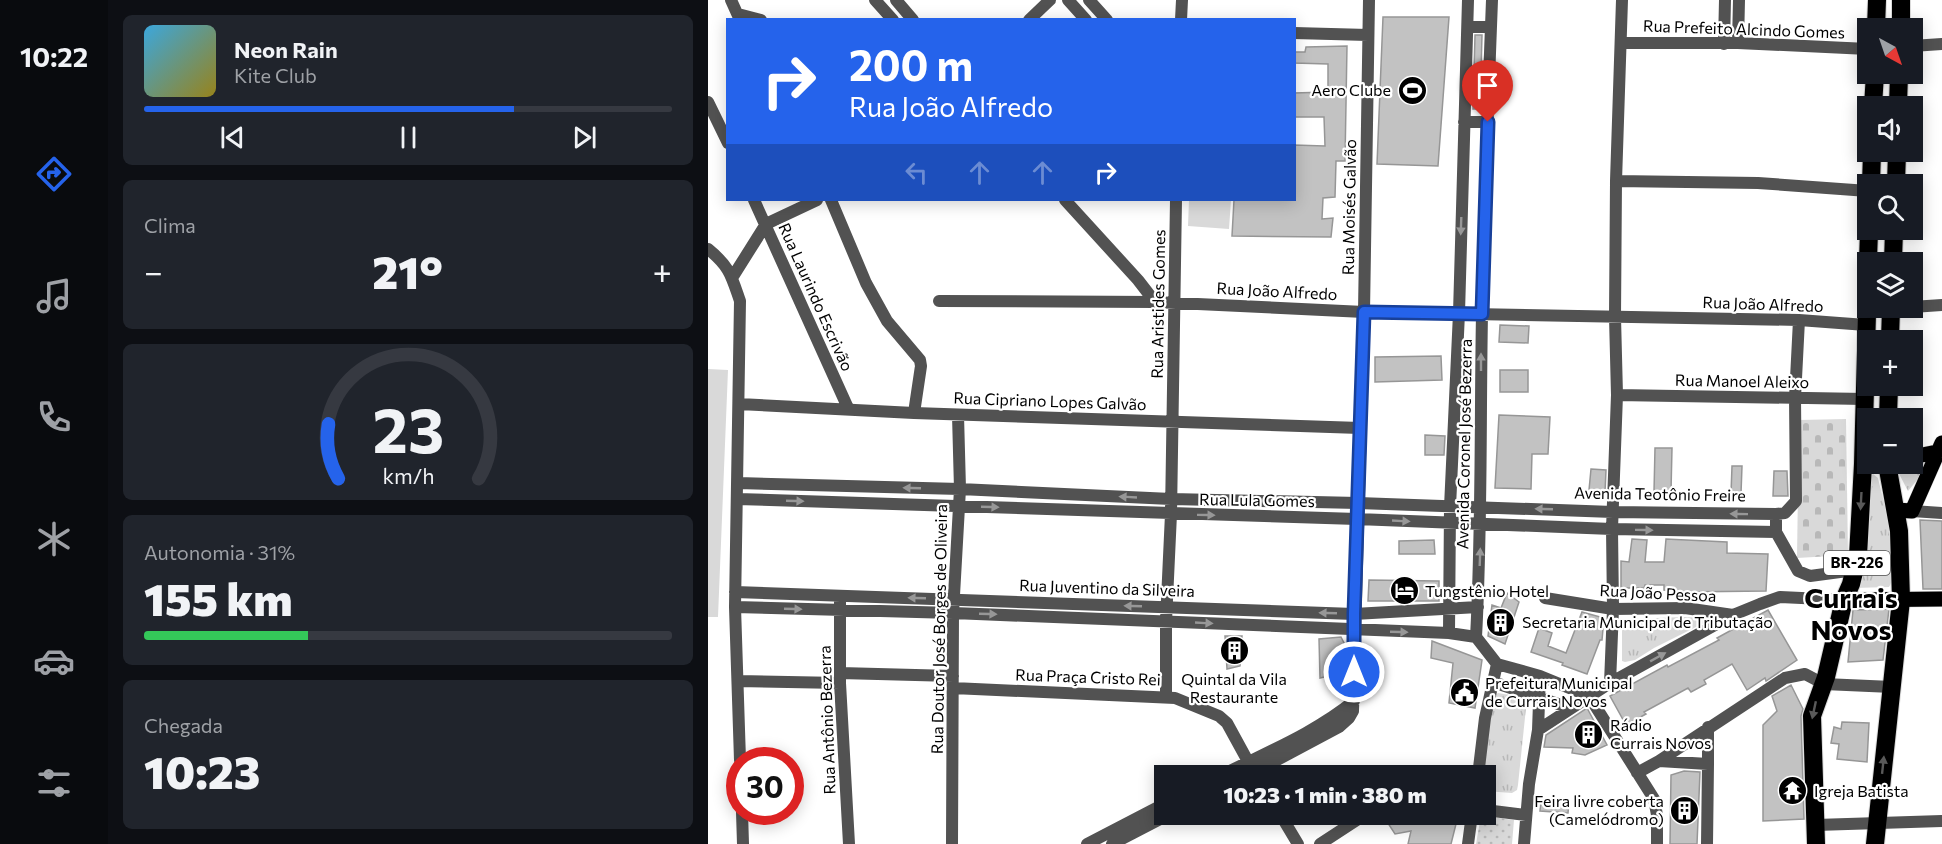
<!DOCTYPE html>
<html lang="pt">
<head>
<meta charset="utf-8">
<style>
	:root { --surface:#171b24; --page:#20242c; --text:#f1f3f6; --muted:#9ea1a6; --line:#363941; --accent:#2563eb }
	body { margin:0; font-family:Commissioner,sans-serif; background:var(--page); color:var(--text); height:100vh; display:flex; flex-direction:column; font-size:22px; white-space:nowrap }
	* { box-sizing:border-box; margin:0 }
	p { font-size:20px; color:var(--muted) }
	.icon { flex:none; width:33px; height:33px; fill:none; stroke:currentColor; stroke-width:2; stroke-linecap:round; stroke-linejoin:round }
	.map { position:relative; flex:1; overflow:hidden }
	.side { display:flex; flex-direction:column; gap:15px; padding:15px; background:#0d0f14; width:600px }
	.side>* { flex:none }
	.banner { position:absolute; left:18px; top:18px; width:570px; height:183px; border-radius:0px; box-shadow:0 3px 15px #0003; background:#2563eb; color:#fff; overflow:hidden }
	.needle { width:39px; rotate:140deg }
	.controls { position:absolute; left:1149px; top:18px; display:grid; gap:12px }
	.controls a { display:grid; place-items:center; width:66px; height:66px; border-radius:0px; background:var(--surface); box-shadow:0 3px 15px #0003; font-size:30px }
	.speed { position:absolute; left:18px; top:747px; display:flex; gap:12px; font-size:30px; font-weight:700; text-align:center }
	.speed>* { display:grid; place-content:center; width:78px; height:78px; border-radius:50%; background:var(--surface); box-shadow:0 3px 15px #0003; line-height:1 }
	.speed .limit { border:9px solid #d22; background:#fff; color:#111 }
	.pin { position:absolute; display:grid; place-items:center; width:51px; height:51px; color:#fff; margin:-62px -26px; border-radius:50% 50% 50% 0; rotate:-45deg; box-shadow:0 0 6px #0007 }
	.pin .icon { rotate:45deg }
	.me { position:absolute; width:66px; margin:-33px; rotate:0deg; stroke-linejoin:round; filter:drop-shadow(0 0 4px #0008) }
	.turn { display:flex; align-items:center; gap:21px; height:126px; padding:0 24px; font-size:27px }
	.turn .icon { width:78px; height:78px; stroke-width:2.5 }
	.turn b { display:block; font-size:42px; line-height:51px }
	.lanes { display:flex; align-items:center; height:57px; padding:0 24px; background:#0003; justify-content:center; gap:30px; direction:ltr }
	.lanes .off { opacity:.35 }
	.big { font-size:45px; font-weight:800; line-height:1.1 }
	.side .tile { flex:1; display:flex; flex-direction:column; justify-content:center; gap:9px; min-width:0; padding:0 21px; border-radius:9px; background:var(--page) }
	.side .dial { align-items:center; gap:0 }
	.dial svg { height:156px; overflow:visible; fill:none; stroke:var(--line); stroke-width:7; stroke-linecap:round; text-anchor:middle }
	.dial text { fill:var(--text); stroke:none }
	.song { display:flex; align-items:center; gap:18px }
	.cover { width:72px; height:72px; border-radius:9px; background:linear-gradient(135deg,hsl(200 70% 55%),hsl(50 70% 35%)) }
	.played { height:6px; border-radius:3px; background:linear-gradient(90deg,var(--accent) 70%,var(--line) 70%) }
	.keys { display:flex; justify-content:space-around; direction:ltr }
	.heat { display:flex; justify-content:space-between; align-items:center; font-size:33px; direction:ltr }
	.charge { height:9px; border-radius:4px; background:linear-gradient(90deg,#34c759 31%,var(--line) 0) }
	.trip { position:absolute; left:446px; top:765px; width:342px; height:60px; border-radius:0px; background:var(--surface); box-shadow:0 3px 15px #0003; font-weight:800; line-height:60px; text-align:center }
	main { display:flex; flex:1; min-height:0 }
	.tabs { display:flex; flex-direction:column; width:108px; justify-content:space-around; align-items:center; background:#090b0e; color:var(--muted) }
	.tabs .icon { width:42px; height:42px }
	.tabs .current { color:var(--accent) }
	.tabs b { font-size:27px; color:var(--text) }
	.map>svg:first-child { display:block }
	.grass { fill:url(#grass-dots) }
	.cemetery { fill:url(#cemetery-stones) }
	.park { fill:url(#park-tufts) }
	.pitch { fill:#d9d9d9 }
	.building { fill:#c2c2c2; stroke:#969696; stroke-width:1.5 }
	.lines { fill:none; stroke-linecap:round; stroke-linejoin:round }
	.major-casing { stroke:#dbdbdb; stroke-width:16 }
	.highway-casing { stroke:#dbdbdb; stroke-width:20 }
	.minor { stroke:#525252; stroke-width:12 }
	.major { stroke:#000; stroke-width:15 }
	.highway { stroke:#000; stroke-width:18 }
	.oneway { fill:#979797 }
	.oneway2 { fill:#595959 }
	.route-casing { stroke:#184099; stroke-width:15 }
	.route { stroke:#2563eb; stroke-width:10 }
	.labels { text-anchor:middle; stroke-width:4.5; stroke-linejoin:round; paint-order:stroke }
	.shield { fill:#fff; stroke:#4c4c4c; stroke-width:1.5 }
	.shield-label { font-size:15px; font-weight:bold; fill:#000 }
	.street-label { font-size:16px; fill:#000; stroke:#fff }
	.poi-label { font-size:16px; fill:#000; stroke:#fff; text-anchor:start }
	.town-label { font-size:28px; font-weight:bold; fill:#000; stroke:#fff }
</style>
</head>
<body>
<main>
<nav class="tabs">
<b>10:22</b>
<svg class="icon current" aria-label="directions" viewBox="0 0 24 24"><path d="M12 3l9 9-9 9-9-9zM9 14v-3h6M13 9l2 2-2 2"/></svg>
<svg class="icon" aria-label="music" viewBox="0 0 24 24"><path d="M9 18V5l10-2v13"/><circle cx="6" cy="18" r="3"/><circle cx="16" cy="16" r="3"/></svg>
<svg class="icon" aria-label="phone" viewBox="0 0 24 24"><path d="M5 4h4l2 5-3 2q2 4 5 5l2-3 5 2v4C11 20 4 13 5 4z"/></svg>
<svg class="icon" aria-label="climate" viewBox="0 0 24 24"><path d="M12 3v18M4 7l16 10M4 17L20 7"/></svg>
<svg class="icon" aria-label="car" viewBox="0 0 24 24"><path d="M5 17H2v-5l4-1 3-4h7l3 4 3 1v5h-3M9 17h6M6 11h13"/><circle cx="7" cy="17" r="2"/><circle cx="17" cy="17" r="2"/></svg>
<svg class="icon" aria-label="filters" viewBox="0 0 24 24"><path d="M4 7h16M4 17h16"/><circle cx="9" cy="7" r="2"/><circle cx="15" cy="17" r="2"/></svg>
</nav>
<section class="side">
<div class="tile">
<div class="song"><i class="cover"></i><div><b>Neon Rain</b><p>Kite Club</p></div></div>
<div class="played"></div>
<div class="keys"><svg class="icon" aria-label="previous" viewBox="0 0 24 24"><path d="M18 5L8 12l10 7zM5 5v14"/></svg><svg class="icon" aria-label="pause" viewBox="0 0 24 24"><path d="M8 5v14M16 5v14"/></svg><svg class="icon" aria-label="next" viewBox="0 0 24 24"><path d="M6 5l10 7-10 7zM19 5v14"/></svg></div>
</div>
<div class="tile"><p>Clima</p>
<div class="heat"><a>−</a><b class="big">21°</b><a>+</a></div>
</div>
<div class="tile dial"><svg viewBox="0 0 100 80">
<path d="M14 69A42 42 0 1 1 86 69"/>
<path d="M14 69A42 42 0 0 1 9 41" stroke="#2563eb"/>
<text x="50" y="56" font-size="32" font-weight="700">23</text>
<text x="50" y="72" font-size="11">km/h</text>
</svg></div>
<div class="tile"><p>Autonomia · 31%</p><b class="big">155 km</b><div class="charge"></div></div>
<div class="tile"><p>Chegada</p><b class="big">10:23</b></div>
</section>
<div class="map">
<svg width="1234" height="844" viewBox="0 0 1234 844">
	<defs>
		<pattern id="grass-dots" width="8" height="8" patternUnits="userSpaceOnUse" patternTransform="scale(1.5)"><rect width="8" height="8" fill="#d9d9d9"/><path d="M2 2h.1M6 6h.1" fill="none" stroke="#b8b8b8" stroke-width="1.8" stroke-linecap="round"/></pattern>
		<pattern id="cemetery-stones" width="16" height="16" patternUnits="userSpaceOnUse" patternTransform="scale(1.5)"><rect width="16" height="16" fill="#d9d9d9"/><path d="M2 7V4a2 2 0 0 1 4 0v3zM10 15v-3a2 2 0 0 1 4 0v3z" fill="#b8b8b8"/></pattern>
		<pattern id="park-tufts" width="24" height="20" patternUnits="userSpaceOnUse" patternTransform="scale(1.5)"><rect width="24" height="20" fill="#d9d9d9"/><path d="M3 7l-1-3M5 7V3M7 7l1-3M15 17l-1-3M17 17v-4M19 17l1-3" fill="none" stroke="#b8b8b8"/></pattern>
	</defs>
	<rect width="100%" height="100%" fill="#fff"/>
	<path class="grass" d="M776,816L806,820L804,844H768L772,821Z"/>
	<path class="cemetery" d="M1138,419L1140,555L1089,558L1091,420Z"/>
	<path class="park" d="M1217,462L1210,479L1200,491L1187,466H1204Z
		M1165,474L1170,478C1176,504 1195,564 1181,587L1146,588L1159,560L1161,479Z
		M976,617L999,618L1002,620L946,648L927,660L917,662L914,661V627L922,619Z
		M790,693L819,698L810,785L809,790L804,793L777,791V776H771L786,696Z"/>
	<path class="pitch" d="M481,200H523L521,229L480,226Z
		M0,369L20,370L10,617H0Z"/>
	<path class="building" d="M675,17H741L730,166L669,164Z
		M767,35H774L772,109H765Z
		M639,46L637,161H628L627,197L615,198L614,219L625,218L623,237L524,236L526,200H586V145L617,146L616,117H586V93L620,92V64L586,63V52H597L598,47Z
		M792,325L821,326L820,343L791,342Z
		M733,356L734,380L667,382V357Z
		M792,370H820V392H792Z
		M791,415L842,417L840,454H824L823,489L787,488Z
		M717,435L737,436L736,455H717Z
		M947,448H964L963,492H946Z
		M1024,466H1034L1033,494H1023Z
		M883,469L898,470L897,492L881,490Z
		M1066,471H1079L1080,496H1065Z
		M1212,520L1234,521V589H1215Z
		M924,539L939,540L937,562H956L958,539L1019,542V553L1060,554L1058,591L974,592L956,590V585H937L936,588H913V561L921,562Z
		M726,540L727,554H691V541Z
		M661,580L731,581V601H660Z
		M799,593L811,602L797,644L780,636L784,605L793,608Z
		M1181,609L1175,660L1140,662L1145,610Z
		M1060,610L1089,660L1058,681L1057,678L1039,690L1024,664L996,680L998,684L983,692L980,688L936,712L938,714L918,725L902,696L959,665L960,667L1011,640L1009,638Z
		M874,612L896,618L894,640H892L879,674L854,665L855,663L823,652L831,628L844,633L840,646L858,653Z
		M517,636H534L532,666L519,669Z
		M633,637L636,643L633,673L612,678L611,639Z
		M724,641L774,660L767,708L741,703L745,663L723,658Z
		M1083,685L1095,709L1093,716L1096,819L1055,821V725L1069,711L1064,696Z
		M879,708L899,745L877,755L864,753L865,748L836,747L838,735Z
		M1134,722L1161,723L1159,762L1129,759L1131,744L1123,743L1126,727L1133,729Z
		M976,771L992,772L989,844H962L963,775Z
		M833,800L861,802L860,813L832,811Z
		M674,814H742L750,816L743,844H700L703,831L687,834Z"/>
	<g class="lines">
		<defs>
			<path id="major" d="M1204,457L1229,452
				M1188,510L1204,511L1234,443
				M1136,600L1234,599"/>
			<path id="highway" d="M1168,28L1169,0
				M1193,28V0
				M1165,106L1167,74
				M1190,106L1191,74
				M1163,184L1164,152
				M1188,184L1189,152
				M1160,262L1161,230
				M1185,262L1186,230
				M1182,340L1183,308
				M1180,418L1181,386
				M1108,844L1104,716L1118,677L1136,600L1143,584L1150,556L1155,464L1160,275
				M1167,844L1193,600L1191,531L1179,464"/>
		</defs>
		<use href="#major" class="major-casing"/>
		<use href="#highway" class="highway-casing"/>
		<path class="minor" d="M23,0L32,20
			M167,0L185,20
			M188,0L205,20
			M360,0L378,20
			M381,0L399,20
			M30,14L53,20
			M321,20L342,0
			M473,20L474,0
			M760,27H783
			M586,33L660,35
			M913,43H1030L1160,49
			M1030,43L1031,0
			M1016,44L1017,0
			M1204,46L1234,44
			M0,102L20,143
			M756,122H780
			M908,181L1050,183L1160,191
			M46,200L140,408
			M123,200L158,283L179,321L212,360L213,366L206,413
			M357,200L430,280L447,302
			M0,249C22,267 23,275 32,301L27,607L32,760
			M24,278L58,224L109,200
			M231,301L447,302L656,312L1091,320L1158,325
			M1204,307L1234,305
			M909,395L1157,399
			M31,404L206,413L652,428
			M30,483L252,489L463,499L650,503L905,512L1068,514V532L1090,571L1102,576L1147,570
			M29,499L649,519L904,529L1068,532
			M1204,511L1234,513
			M1068,514L1077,513L1088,501L1087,398L1091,320
			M27,592L646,614L770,607
			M837,598L905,609L977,608L1025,615
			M132,602V683L141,844
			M27,607L245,613L741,633L768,637
			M741,633L742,507L751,313L760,0
			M768,637C774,529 772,421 774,314C776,209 780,105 784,0
			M768,637L789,664L777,718L770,776
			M789,664L832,676L881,696
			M132,673L245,676
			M30,681L132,683
			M785,682L862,708
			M902,683L905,609L904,529L909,395L907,317L908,181L914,0
			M245,688L467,698L511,716L519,723L548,776
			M458,696V621L463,514L468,200
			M881,696L946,799L949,815V844
			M830,730L902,683L1025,615L1052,604L1072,597L1136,600
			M951,761L1077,678L1097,674L1116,684L1184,687
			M1000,764V727
			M929,773L951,761L1000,764L999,844
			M512,776C557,753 607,733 646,701
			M539,776L631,727L641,718L645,711L656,312L661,0
			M777,810L818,815
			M34,812L35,844
			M572,814L590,844
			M1108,825L1234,821
			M244,844L245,613L252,489L250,415
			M379,844L456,804
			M404,844L462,814
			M612,844L658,814
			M760,844L764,814
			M816,844L821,784L830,730L832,676"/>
		<use href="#major" class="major"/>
		<use href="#highway" class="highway"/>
	</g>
	<defs><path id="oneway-solid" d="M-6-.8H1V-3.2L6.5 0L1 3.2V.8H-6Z" transform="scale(1.5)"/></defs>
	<g class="oneway">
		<use href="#oneway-solid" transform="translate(753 226) rotate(92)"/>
		<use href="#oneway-solid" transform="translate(773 362) rotate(-90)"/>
		<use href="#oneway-solid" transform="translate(204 488) rotate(-178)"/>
		<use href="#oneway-solid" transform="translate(420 497) rotate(-177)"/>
		<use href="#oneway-solid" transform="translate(87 501) rotate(2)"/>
		<use href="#oneway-solid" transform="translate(282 507) rotate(2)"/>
		<use href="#oneway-solid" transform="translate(836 509) rotate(-178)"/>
		<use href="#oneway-solid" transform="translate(1031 514) rotate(-179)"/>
		<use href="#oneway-solid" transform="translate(498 515) rotate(1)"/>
		<use href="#oneway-solid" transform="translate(693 521) rotate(3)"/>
		<use href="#oneway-solid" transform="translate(936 530) rotate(1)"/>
		<use href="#oneway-solid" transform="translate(772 557) rotate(-88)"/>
		<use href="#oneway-solid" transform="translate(209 598) rotate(-178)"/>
		<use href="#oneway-solid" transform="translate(425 606) rotate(-178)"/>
		<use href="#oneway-solid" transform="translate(85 609) rotate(2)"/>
		<use href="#oneway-solid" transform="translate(620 613) rotate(-178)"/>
		<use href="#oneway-solid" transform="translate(280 614) rotate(2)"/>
		<use href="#oneway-solid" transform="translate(496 623) rotate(3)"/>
		<use href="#oneway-solid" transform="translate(691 632) rotate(2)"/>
		<use href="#oneway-solid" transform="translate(950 657) rotate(-29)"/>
	</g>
	<g class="oneway2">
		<use href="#oneway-solid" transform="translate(1153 501) rotate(93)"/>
		<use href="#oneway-solid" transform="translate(1106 710) rotate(102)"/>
		<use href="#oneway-solid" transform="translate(1175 765) rotate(-84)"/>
	</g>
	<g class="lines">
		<defs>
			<path id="route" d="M646,672V614L656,312L774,314L780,122"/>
		</defs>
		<use href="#route" class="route-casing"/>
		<use href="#route" class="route"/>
	</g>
	<defs>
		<symbol id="stadium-disc" viewBox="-11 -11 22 22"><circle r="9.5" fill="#000" stroke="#fff"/><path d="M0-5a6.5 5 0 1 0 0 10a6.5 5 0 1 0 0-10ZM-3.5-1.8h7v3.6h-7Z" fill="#fff"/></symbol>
		<symbol id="hotel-disc" viewBox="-11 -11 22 22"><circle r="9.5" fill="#000" stroke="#fff"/><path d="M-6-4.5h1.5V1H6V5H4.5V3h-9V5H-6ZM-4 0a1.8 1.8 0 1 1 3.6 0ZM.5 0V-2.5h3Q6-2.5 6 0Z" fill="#fff"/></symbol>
		<symbol id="building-disc" viewBox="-11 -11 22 22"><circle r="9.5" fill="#000" stroke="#fff"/><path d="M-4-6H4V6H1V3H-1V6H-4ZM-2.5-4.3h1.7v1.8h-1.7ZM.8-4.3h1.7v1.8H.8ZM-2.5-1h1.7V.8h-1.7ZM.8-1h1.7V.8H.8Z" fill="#fff"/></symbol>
		<symbol id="civic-disc" viewBox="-11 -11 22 22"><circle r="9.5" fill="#000" stroke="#fff"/><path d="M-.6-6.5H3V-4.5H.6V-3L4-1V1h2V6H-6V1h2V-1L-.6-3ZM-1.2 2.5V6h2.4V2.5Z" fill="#fff"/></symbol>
		<symbol id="temple-disc" viewBox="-11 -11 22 22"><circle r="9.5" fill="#000" stroke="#fff"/><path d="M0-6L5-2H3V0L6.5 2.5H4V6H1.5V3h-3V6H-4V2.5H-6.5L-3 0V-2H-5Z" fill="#fff"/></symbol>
	</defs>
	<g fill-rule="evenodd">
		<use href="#stadium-disc" x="688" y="74" width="33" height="33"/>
		<use href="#hotel-disc" x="680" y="574" width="33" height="33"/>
		<use href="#building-disc" x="776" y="606" width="33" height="33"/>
		<use href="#building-disc" x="510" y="634" width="33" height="33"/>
		<use href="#civic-disc" x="740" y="676" width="33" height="33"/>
		<use href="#building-disc" x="864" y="718" width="33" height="33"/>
		<use href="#temple-disc" x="1068" y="774" width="33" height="33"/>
		<use href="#building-disc" x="960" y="794" width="33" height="33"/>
	</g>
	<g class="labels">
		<rect class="shield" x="1116" y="551" width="66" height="24" rx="4.5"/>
		<g class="shield-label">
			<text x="1149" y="568">BR-226</text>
		</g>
		<g class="street-label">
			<text transform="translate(1036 29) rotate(2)" y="6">Rua Prefeito Alcindo Gomes</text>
			<text transform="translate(641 207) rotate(-89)" y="6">Rua Moisés Galvão</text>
			<text transform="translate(569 291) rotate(3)" y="6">Rua João Alfredo</text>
			<text transform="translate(108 297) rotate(66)" y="6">Rua Laurindo Escrivão</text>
			<text transform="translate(450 304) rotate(-89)" y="6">Rua Aristides Gomes</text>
			<text transform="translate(1055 304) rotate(2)" y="6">Rua João Alfredo</text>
			<text transform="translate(1034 381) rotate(1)" y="6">Rua Manoel Aleixo</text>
			<text transform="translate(342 401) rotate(2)" y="6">Rua Cipriano Lopes Galvão</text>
			<text transform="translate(756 444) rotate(-89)" y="6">Avenida Coronel José Bezerra</text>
			<text transform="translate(952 494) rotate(1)" y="6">Avenida Teotônio Freire</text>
			<text transform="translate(549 500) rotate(1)" y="6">Rua Lula Gomes</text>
			<text transform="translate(399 588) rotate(2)" y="6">Rua Juventino da Silveira</text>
			<text transform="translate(950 593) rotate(3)" y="6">Rua João Pessoa</text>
			<text transform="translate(231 629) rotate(-89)" y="6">Rua Doutor José Borges de Oliveira</text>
			<text transform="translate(380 677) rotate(2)" y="6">Rua Praça Cristo Rei</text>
			<text transform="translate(119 720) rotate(-92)" y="6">Rua Antônio Bezerra</text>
		</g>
		<g class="poi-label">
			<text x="683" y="96" text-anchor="end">Aero Clube</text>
			<text x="717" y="597">Tungstênio Hotel</text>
			<text x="814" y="628">Secretaria Municipal de Tributação</text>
			<text x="526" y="685" text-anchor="middle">Quintal da Vila<tspan x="526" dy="18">Restaurante</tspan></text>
			<text x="777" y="689">Prefeitura Municipal<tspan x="777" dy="18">de Currais Novos</tspan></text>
			<text x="902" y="731">Rádio<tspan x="902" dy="18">Currais Novos</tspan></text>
			<text x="1106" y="797">Igreja Batista</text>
			<text x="956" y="807" text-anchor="end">Feira livre coberta<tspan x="956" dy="18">(Camelódromo)</tspan></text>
		</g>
		<g class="town-label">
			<text x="1143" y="608">Currais<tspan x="1143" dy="32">Novos</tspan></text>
		</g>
	</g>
</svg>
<div class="controls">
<a><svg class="needle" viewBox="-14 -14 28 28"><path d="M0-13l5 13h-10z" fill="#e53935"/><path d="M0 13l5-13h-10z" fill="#9ea1a6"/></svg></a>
<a><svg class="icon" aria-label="sound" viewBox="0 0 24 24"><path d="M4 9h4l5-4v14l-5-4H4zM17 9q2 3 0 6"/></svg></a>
<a><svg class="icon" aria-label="search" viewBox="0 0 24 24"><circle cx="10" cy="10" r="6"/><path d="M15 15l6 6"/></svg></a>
<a><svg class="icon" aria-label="layers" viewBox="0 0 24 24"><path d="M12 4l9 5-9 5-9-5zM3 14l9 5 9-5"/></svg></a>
<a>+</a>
<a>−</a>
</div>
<div class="speed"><div class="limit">30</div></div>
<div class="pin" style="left:780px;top:122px;background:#d93025"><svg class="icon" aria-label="arrive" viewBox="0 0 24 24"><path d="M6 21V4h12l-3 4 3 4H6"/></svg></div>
<svg class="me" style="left:646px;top:672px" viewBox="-20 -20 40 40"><circle r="17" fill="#2563eb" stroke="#fff" stroke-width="3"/><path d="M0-11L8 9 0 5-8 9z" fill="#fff"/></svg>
<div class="trip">10:23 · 1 min · 380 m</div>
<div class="banner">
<div class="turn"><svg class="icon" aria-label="right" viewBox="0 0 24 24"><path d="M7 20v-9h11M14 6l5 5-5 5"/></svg><div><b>200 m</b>Rua João Alfredo</div></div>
<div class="lanes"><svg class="icon off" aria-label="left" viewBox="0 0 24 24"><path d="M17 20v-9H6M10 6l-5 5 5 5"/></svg><svg class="icon off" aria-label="ahead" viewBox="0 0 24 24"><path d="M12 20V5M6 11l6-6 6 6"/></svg><svg class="icon off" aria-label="ahead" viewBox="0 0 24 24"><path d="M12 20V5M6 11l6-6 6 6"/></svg><svg class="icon" aria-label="right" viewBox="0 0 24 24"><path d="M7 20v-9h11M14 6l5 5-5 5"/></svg></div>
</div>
</div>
</main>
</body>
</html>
